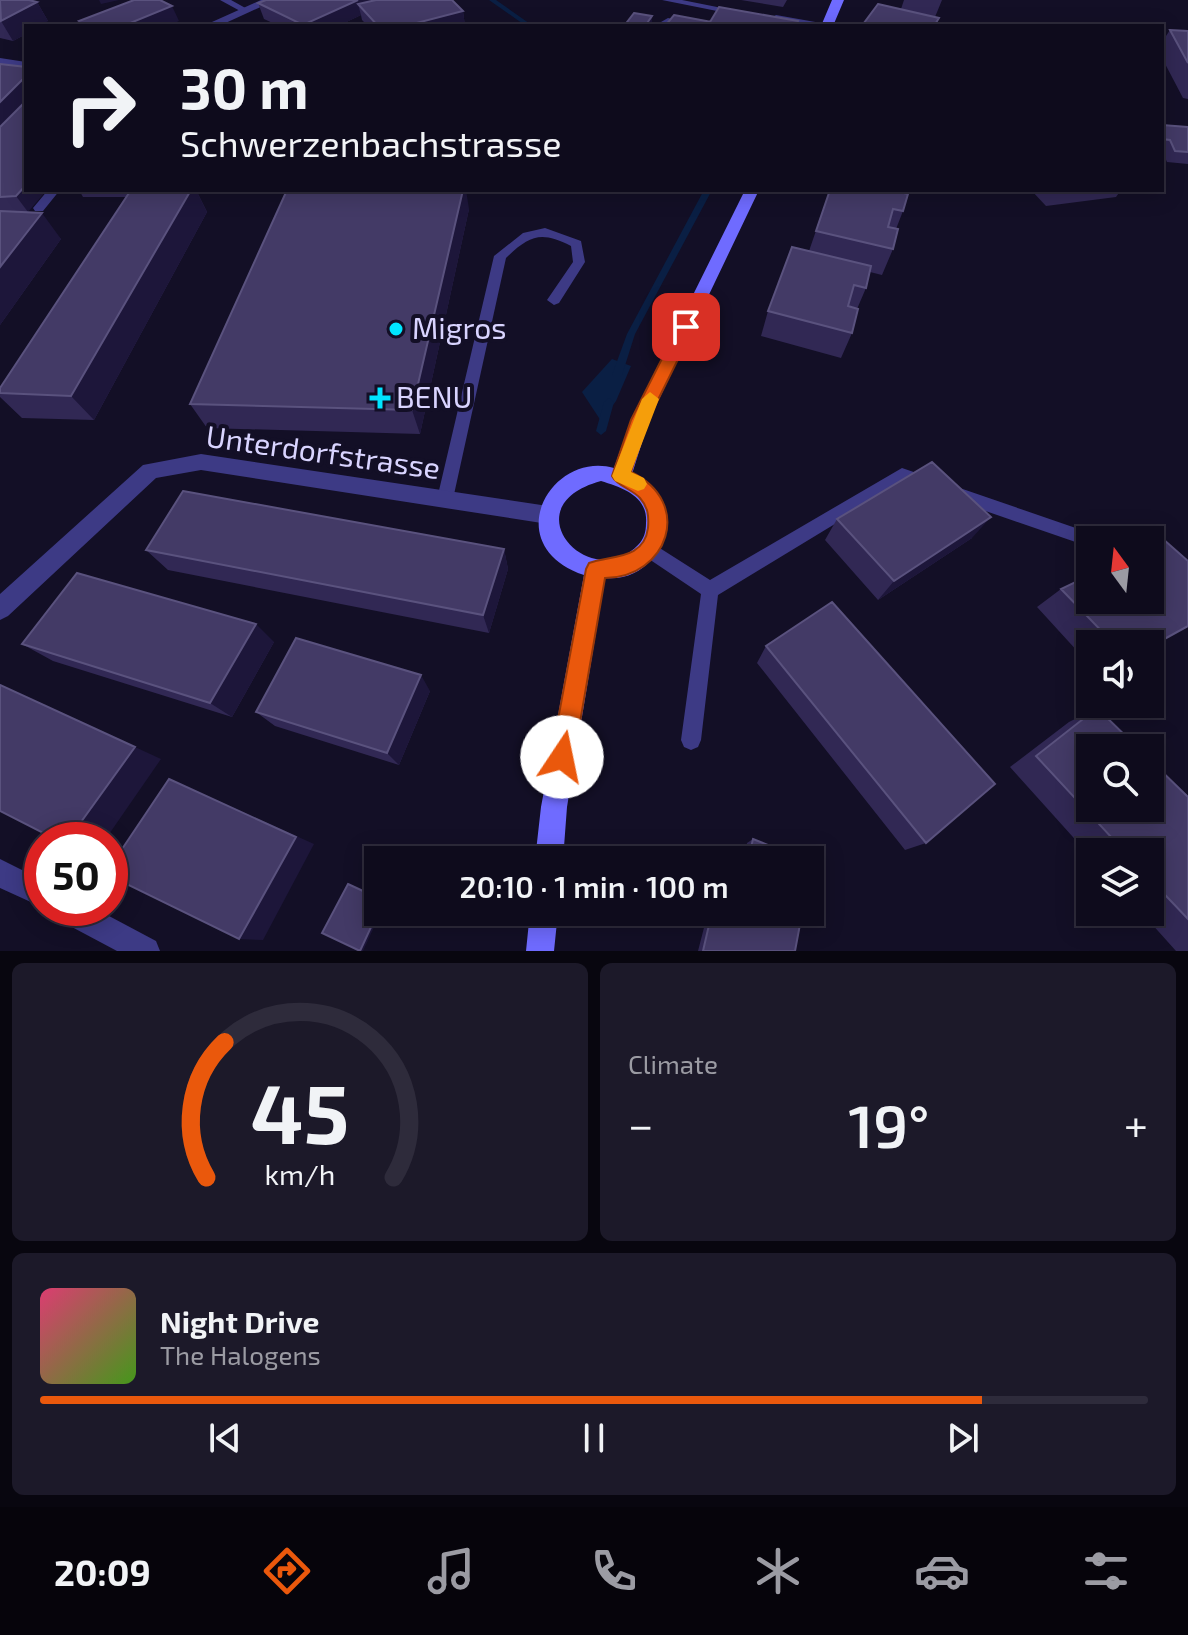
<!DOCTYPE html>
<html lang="en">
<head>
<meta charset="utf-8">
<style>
	:root { --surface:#0e0b1c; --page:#1c1929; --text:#f1f3f6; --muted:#9b9ba3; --line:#2e2b3b; --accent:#ea580c }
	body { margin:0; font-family:"Exo 2",sans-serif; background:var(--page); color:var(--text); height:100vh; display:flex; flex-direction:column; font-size:30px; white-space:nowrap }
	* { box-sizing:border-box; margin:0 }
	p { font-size:26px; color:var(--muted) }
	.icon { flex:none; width:44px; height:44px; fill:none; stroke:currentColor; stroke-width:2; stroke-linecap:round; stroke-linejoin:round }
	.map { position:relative; height:951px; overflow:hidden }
	.panel { display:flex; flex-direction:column; gap:12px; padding:12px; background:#08060f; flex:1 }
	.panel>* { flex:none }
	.top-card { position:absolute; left:24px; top:24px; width:1140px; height:168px; border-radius:0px; box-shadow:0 4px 20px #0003,0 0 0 2px var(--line); background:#0e0b1c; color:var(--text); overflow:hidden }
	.needle { width:52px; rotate:345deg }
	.fabs { position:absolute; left:1076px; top:526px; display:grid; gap:16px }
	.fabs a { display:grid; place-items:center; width:88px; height:88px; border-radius:0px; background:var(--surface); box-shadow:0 4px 20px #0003,0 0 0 2px var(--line); font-size:40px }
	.speed { position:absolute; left:24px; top:822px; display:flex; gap:16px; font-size:40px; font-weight:700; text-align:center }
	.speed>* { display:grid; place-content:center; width:104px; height:104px; border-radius:50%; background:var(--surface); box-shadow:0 4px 20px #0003,0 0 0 2px var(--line); line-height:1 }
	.speed .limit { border:12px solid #d22; background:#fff; color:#111 }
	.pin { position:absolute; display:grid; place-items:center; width:68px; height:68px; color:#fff; margin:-34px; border-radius:16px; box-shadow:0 4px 12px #0006 }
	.me { position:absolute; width:88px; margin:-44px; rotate:11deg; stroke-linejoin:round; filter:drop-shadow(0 0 6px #0008) }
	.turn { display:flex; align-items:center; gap:28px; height:168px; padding:0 24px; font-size:36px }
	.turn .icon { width:104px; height:104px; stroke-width:2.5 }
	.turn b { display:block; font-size:56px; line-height:68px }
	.big { font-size:60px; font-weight:600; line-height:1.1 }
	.panel .widget { flex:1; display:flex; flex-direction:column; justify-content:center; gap:12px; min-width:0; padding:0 28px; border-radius:12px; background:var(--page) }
	.panel .dial { align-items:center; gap:0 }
	.dial svg { height:208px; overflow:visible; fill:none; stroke:var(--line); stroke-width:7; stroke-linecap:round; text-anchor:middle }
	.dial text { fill:var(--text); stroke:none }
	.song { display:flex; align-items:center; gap:24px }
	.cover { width:96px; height:96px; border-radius:12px; background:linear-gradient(135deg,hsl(340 70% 55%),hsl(100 70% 35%)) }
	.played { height:8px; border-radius:4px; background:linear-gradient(90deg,var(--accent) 85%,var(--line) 85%) }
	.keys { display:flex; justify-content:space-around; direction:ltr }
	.heat { display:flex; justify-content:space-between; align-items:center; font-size:44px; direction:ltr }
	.panel .tiles { flex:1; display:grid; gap:12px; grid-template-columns:1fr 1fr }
	.widget:last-child { grid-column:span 2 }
	.trip { position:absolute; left:364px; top:846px; width:460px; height:80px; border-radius:0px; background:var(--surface); box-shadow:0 4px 20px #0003,0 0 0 2px var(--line); font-weight:600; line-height:80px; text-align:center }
	.tab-bar { display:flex; height:128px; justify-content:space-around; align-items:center; background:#06040b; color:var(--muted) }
	.tab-bar .icon { width:56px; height:56px }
	.tab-bar .current { color:var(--accent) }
	.tab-bar b { font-size:36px; color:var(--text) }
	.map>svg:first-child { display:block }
	.water { fill:#0a1f44 }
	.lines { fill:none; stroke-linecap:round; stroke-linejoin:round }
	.stream { fill:#0a1f44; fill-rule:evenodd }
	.lane { fill:#3d3a85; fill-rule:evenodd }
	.street { fill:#3d3a85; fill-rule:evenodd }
	.secondary { fill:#6f6bff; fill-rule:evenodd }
	.wall { fill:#312854 }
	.shaded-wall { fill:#1d163a }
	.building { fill:#433a66; stroke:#5a527e; stroke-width:2 }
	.route { fill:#ea580c; stroke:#983908; stroke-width:2 }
	.slow { fill:#f59e0b }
	.poi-dot { fill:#00e5ff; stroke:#130f26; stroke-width:3 }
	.labels { text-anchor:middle; stroke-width:8; stroke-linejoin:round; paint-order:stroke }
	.poi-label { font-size:30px; fill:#d9d4ff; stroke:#130f26; text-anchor:start }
	.street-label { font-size:30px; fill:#d9d4ff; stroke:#130f26 }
</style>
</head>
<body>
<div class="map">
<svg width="1188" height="951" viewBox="0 0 1188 951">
	<rect width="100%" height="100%" fill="#130f26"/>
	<path class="water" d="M612,359L631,366L616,401L601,421L582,392Z"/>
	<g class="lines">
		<path class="stream" d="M489,0H496L533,26H526Z
			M704,190H712L635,334L622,375L620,377H614L612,375L627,334Z
			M609,398L614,402L606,431L601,435L596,431L604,402Z"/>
		<path class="lane" d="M220,0H231L249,10L242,12Z
			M662,0H682L742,12L737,15Z
			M776,15L821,23L826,26H806L773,20L771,18Z
			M668,18L702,26L669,24L654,26Z
			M0,58L26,62V68L0,64Z
			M48,190H60L43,211H35L33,208Z
			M545,228L581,241L585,262L559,303L554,305L547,300L573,262L571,246C541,231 530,235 506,258L453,499L451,504L445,506L439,504L437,499L494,256L523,233Z
			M902,468L931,478L933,483L931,488L925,490L904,482L718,595L701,740L698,747L691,750L684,747L681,740L701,594L643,555L640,550L643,545L649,542L655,545L710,580Z
			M951,485L1096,535L1098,540H1090V547L945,497L943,492L945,487Z"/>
		<path class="street" d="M261,0H276L219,26H203Z
			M201,454L548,506L555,509L558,515L555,521L548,524L201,470L156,478L8,616L0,620V594L143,465Z
			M0,859L42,880L44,908L0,888Z
			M51,908H94L156,941L160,951H117L55,918Z"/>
		<path class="secondary" d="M832,0H844L833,26H821Z
			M745,190H759L649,420L632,474C692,495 666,584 605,578L567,807L563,860H535L541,807L584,575C497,545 551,450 614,468L631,420ZM601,481C623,488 648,496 646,523C646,532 644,539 638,545C590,595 509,506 601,481Z
			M530,912H558L554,951H526Z"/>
	</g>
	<path class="wall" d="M0,0L37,2L48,21L26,26V34L13,41L0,38Z
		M266,0L463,11L465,26H368L362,20L361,15L338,26H279L264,19L258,3Z
		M741,0H787L783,7Z
		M904,0H942L935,17L939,18L936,26H863L864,23L901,9Z
		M1170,30L1188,31V99L1183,98L1162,58V42Z
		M0,64L28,212L61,239L0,325Z
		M1162,125L1188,127V164L1167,162L1162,151Z
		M79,190H196L207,212L94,420L22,418L0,397V388L126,197H83Z
		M830,190H905L903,211L896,229L893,249L882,275L870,272L866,288L857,309L852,333L841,358L761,336L768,311L809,251Z
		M1031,190H1121L1116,197L1046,206Z
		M469,209L420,434L207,428L190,404Z
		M837,519L972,538L878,600L825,540Z
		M504,549L508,569L489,633L168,570L146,550Z
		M1061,589L1150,644H1090V665L1037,607Z
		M274,642L232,717L53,661L22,644Z
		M766,646L926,843L905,850L757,663Z
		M430,691L399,765L275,726L256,712Z
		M1097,708L1188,797V951H1176L1141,912H1150V852H1090V856L1010,767L1069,722Z
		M753,839L805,860H743L747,843Z
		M708,912H808L806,922L801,923L795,951H698Z"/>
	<path class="shaded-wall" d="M99,0H119L101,4Z
		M358,0H394L358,4L361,15L338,26H304L303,25Z
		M37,2L48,21L40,26H26V34L13,41L1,21Z
		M172,6L179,21L168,26H123Z
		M463,11L465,26H405Z
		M652,16V22L649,26H645Z
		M26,76V102L0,129V102Z
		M26,185V190H47L28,212L16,196Z
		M191,190H196L207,212L94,420L71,396Z
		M463,190H466L469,209L420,434L412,410Z
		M42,213L61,239L0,325V267Z
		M991,517L972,538L878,600L894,581Z
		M504,549L508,569L489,633L483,615Z
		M256,624L274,642L232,717L210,703Z
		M421,675L430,691L399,765L387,753Z
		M135,747L161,759L105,840H68Z
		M169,779L314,844L263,940L239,939Z
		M378,912H381L363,951H360Z"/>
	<path class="building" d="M0,0H29L37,2L1,21Z
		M134,0H160L172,6L123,26H87L79,21Z
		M266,0H358L303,25L258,3Z
		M376,0H452L463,11L405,26H378L358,4Z
		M878,4L939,18L934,26H875L864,23Z
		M719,7L798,21L795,26H733L710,22Z
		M634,13L652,16L645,26H624Z
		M674,15L733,26H665Z
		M1170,30L1188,31V63Z
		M0,64L26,67V76L0,102Z
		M26,101V185L16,196L0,197V127Z
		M1162,125L1188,127V152L1175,151L1170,140L1162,139Z
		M131,190H191L71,396L0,393V388Z
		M287,190H463L412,410L190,404Z
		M830,190H892L908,194L903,211L893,209L888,227L898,229L893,249L816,231Z
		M0,211L42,213L0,267Z
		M792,247L871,266L866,288L854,285L848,306L858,309L852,333L768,311Z
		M932,462L991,517L894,581L837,519Z
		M183,491L504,549L483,615L146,550Z
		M1163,539L1188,561V626L1150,647V644H1114L1061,589L1090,575V600H1150V545Z
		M77,573L256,624L210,703L22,644Z
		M832,602L995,784L926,843L766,646Z
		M296,638L421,675L387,753L256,712Z
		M0,685L135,747L68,840H57L0,811Z
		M1097,708L1138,748H1090V808H1150V760L1188,797V919L1150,879V852H1125L1036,756Z
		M169,779L296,837L239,939L110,876V867Z
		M753,839L805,860H748Z
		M810,862L817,865L810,903Z
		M348,884L378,898V912L360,951L322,933Z
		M712,912H808L806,922L801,919L795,951H703Z"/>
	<path class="route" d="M686,321L694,327L648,420L631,472C695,503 667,578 605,578L574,757L570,765L562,769L554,765L551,757L586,569L589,563C611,555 644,560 648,528C649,516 648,507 640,498C632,489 617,486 612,476L631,420L678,327Z"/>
	<path class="slow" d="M650,392L659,399L631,472L644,478L647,484L644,489L638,491L615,481L612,476L642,399Z"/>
	<g class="poi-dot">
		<circle cx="396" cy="329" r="8"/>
		<path d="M376 386h8v8h8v8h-8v8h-8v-8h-8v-8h8z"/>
	</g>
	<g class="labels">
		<g class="poi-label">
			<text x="412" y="339">Migros</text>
			<text x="396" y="408">BENU</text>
		</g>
		<g class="street-label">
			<text transform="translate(323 453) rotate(8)" y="10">Unterdorfstrasse</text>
		</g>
	</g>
</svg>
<div class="fabs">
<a><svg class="needle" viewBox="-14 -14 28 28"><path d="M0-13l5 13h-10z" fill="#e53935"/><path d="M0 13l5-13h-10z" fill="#9b9ba3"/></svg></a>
<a><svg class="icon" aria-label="sound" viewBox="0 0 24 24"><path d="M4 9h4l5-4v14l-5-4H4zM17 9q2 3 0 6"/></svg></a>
<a><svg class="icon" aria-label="search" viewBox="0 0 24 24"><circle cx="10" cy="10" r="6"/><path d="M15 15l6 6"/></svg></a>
<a><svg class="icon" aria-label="layers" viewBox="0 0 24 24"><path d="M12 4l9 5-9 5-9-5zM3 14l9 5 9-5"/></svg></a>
</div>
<div class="speed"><div class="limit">50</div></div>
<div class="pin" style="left:686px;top:327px;background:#d93025"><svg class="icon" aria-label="arrive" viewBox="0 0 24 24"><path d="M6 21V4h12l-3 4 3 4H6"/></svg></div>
<svg class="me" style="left:562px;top:757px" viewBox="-20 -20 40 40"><circle r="19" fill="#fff"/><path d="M0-13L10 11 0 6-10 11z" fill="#ea580c"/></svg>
<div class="trip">20:10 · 1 min · 100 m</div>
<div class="top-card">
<div class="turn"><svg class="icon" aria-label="right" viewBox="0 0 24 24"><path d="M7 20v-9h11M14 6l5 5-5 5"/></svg><div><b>30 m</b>Schwerzenbachstrasse</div></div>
</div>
</div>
<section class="panel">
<div class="tiles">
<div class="widget dial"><svg viewBox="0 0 100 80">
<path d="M14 69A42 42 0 1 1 86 69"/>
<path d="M14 69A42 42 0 0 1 21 17" stroke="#ea580c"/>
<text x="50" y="56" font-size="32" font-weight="700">45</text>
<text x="50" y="72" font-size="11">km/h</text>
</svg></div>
<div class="widget"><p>Climate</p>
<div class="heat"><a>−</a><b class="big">19°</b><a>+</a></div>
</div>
<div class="widget">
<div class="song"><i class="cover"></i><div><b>Night Drive</b><p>The Halogens</p></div></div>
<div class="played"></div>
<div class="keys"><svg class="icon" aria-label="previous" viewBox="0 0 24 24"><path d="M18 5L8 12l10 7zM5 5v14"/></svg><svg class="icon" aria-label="pause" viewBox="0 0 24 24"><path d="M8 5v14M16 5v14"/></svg><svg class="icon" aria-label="next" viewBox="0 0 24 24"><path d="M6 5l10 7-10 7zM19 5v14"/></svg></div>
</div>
</div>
</section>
<nav class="tab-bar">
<b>20:09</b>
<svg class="icon current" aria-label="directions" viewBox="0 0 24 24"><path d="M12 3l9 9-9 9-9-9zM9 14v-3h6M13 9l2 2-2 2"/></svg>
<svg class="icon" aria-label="music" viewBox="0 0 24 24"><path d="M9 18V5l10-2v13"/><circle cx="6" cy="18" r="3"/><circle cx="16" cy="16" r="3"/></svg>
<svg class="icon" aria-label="phone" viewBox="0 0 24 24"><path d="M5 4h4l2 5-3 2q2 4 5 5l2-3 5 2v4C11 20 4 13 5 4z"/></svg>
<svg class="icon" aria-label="climate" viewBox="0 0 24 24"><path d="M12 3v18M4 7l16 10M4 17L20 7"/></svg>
<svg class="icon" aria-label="car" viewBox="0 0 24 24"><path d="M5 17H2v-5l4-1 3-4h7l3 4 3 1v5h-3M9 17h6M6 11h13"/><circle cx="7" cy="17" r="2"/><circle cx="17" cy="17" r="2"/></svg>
<svg class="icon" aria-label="filters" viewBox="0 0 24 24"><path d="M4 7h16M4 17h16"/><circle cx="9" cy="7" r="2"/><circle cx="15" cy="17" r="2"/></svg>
</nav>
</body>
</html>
